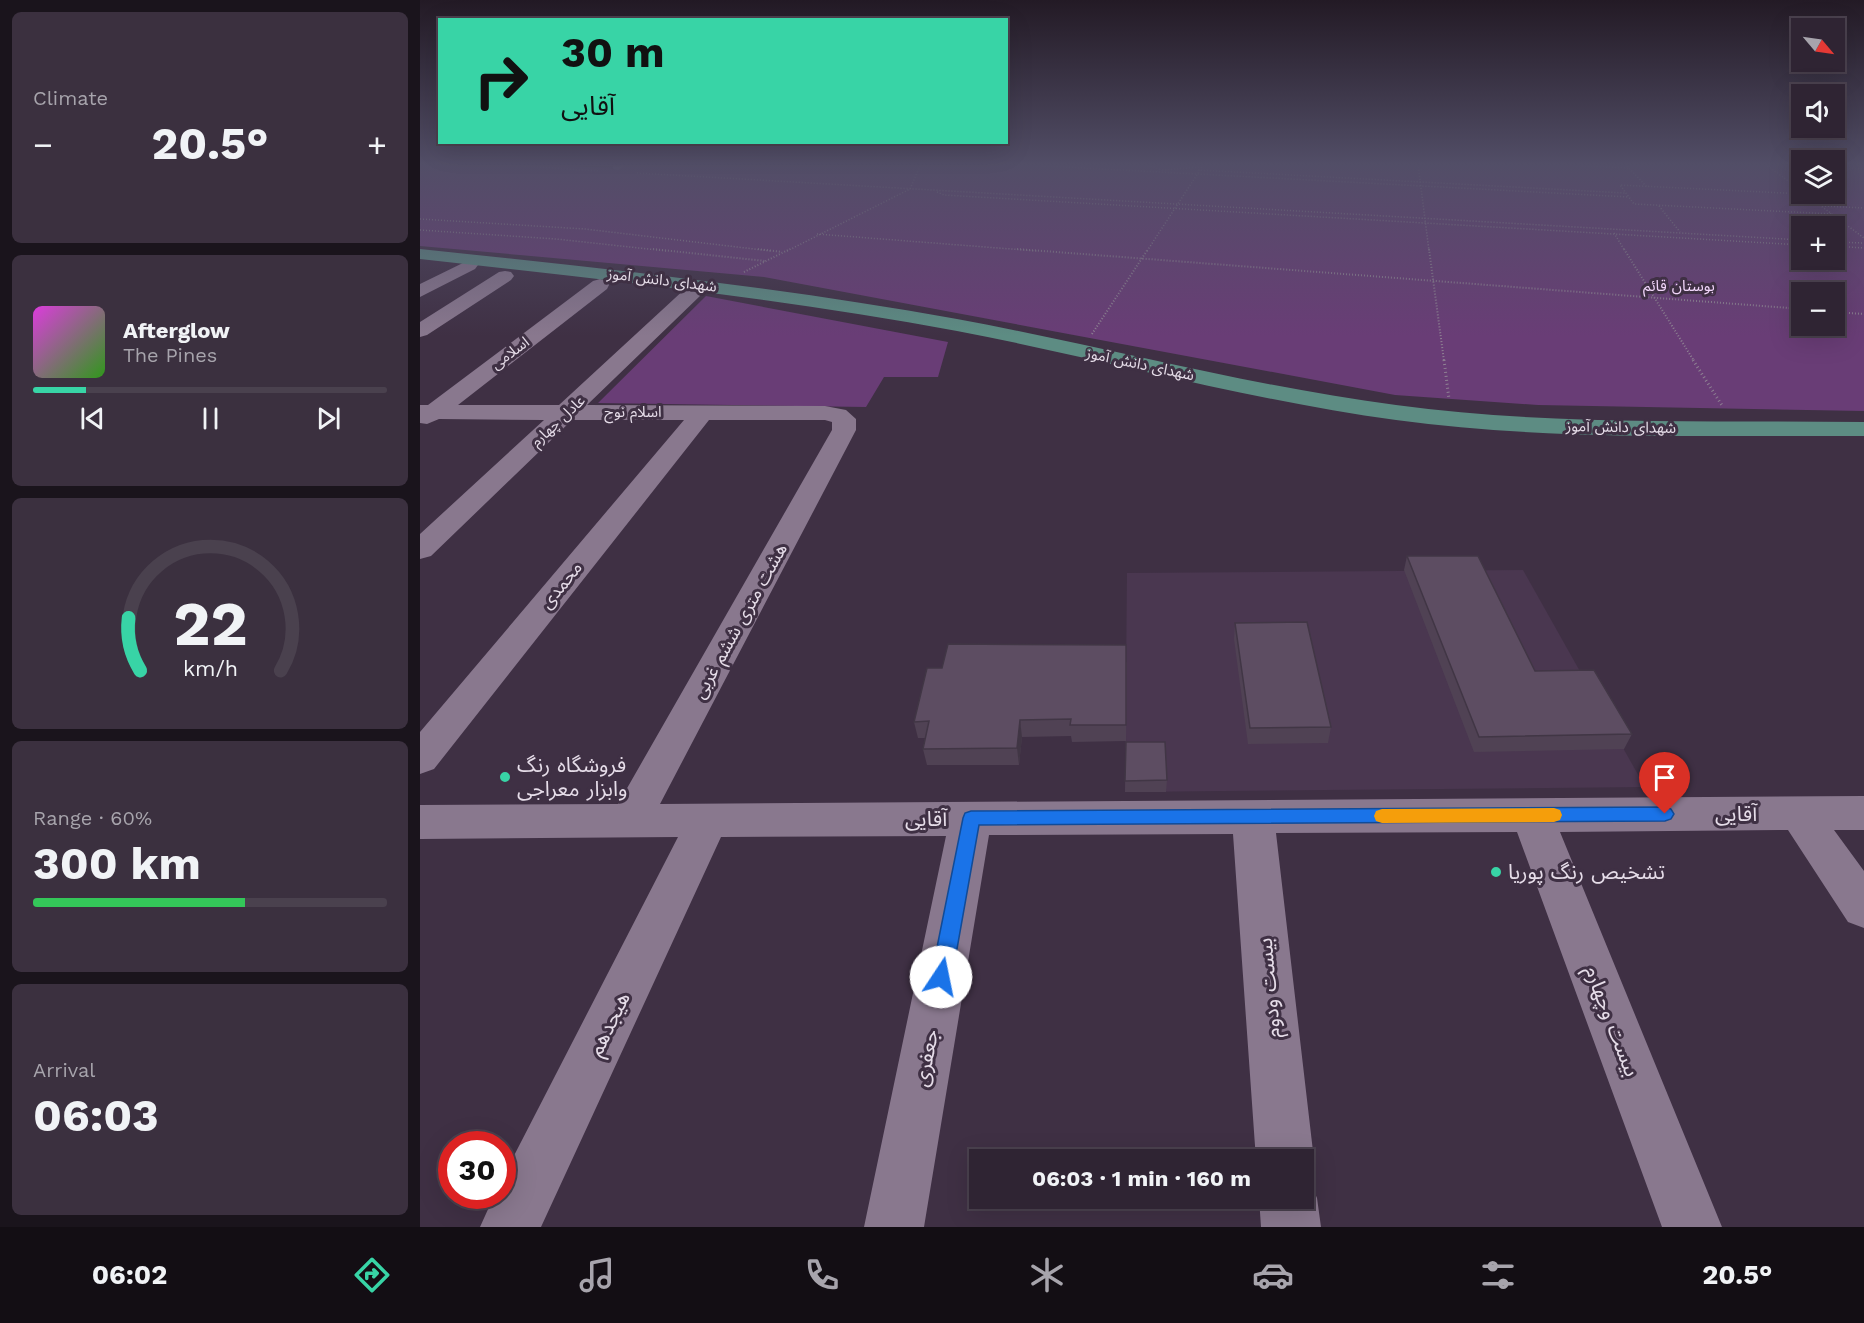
<!DOCTYPE html>
<html lang="en">
<head>
<meta charset="utf-8">
<style>
	:root { --surface:#2f2433; --page:#3b303f; --text:#f1f3f6; --muted:#a7a4ac; --line:#4a414e; --accent:#38d4a6 }
	body { margin:0; font-family:"Work Sans","Noto Sans Arabic",sans-serif; background:var(--page); color:var(--text); height:100vh; display:flex; flex-direction:column; font-size:22px; white-space:nowrap }
	* { box-sizing:border-box; margin:0 }
	p { font-size:20px; color:var(--muted) }
	.icon { flex:none; width:33px; height:33px; fill:none; stroke:currentColor; stroke-width:2; stroke-linecap:round; stroke-linejoin:round }
	.map { position:relative; flex:1; overflow:hidden }
	.side { display:flex; flex-direction:column; gap:12px; padding:12px; background:#1a141c; width:420px }
	.side>* { flex:none }
	.hud { position:absolute; left:18px; top:18px; width:570px; height:126px; border-radius:0px; box-shadow:0 6px 24px #0002,0 0 0 2px var(--line); background:#38d4a6; color:#111; overflow:hidden }
	.needle { width:39px; rotate:119deg }
	.tools { position:absolute; left:1371px; top:18px; display:grid; gap:12px }
	.tools a { display:grid; place-items:center; width:54px; height:54px; border-radius:0px; background:var(--surface); box-shadow:0 6px 24px #0002,0 0 0 2px var(--line); font-size:30px }
	.speed { position:absolute; left:18px; top:1131px; display:flex; gap:12px; font-size:30px; font-weight:700; text-align:center }
	.speed>* { display:grid; place-content:center; width:78px; height:78px; border-radius:50%; background:var(--surface); box-shadow:0 6px 24px #0002,0 0 0 2px var(--line); line-height:1 }
	.speed .limit { border:9px solid #d22; background:#fff; color:#111 }
	.pin { position:absolute; display:grid; place-items:center; width:51px; height:51px; color:#fff; margin:-62px -26px; border-radius:50% 50% 50% 0; rotate:-45deg; box-shadow:0 0 6px #0007 }
	.pin .icon { rotate:45deg }
	.me { position:absolute; width:66px; margin:-33px; rotate:11deg; stroke-linejoin:round; filter:drop-shadow(0 0 4px #0008) }
	.turn { display:flex; align-items:center; gap:21px; height:126px; padding:0 24px; font-size:27px }
	.turn .icon { width:78px; height:78px; stroke-width:2.5 }
	.turn b { display:block; font-size:42px; line-height:51px }
	.big { font-size:45px; font-weight:700; line-height:1.1 }
	.side .tile { flex:1; display:flex; flex-direction:column; justify-content:center; gap:9px; min-width:0; padding:0 21px; border-radius:9px; background:var(--page) }
	.side .dial { align-items:center; gap:0 }
	.dial svg { height:156px; overflow:visible; fill:none; stroke:var(--line); stroke-width:7; stroke-linecap:round; text-anchor:middle }
	.dial text { fill:var(--text); stroke:none }
	.song { display:flex; align-items:center; gap:18px }
	.cover { width:72px; height:72px; border-radius:9px; background:linear-gradient(135deg,hsl(300 70% 55%),hsl(110 70% 35%)) }
	.played { height:6px; border-radius:3px; background:linear-gradient(90deg,var(--accent) 15%,var(--line) 15%) }
	.keys { display:flex; justify-content:space-around; direction:ltr }
	.heat { display:flex; justify-content:space-between; align-items:center; font-size:33px; direction:ltr }
	.charge { height:9px; border-radius:4px; background:linear-gradient(90deg,#34c759 60%,var(--line) 0) }
	.trip { position:absolute; left:549px; top:1149px; width:345px; height:60px; border-radius:0px; background:var(--surface); box-shadow:0 6px 24px #0002,0 0 0 2px var(--line); font-weight:700; line-height:60px; text-align:center }
	.tab-bar { display:flex; height:96px; justify-content:space-around; align-items:center; background:#130e14; color:var(--muted) }
	.tab-bar .icon { width:42px; height:42px }
	.tab-bar .active { color:var(--accent) }
	.tab-bar b { font-size:27px; color:var(--text) }
	main { display:flex; flex:1; min-height:0 }
	.map>svg:first-child { display:block }
	.built { fill:#4a3750 }
	.green { fill:#693d76; fill-rule:evenodd }
	.lines { fill:none; stroke-linecap:round; stroke-linejoin:round }
	.path-far2 { stroke:#8f8293; stroke-width:1.5; stroke-dasharray:1 2; stroke-linecap:butt }
	.path-far1 { stroke:#8f8293; stroke-width:2; stroke-dasharray:1 2; stroke-linecap:butt }
	.path { stroke:#8f8293; stroke-width:3; stroke-dasharray:1 3; stroke-linecap:butt }
	.minor { fill:#89788e; fill-rule:evenodd }
	.major { fill:#5d8c83; fill-rule:evenodd }
	.wall { fill:#504254 }
	.shaded-wall { fill:#413645 }
	.building { fill:#5d4d62; stroke:#413645; stroke-width:1.5 }
	.route { fill:#1a73e8; stroke:#114b97; stroke-width:1.5 }
	.slow { fill:#f59e0b }
	.poi-dot { fill:#38d4a6; stroke:#3f3044; stroke-width:2 }
	.labels { text-anchor:middle; stroke-width:6; stroke-linejoin:round; paint-order:stroke }
	.far-street-label { font-size:15px; fill:#e6dde9; stroke:#3f3044 }
	.far-park-label { font-size:15px; fill:#f2d6fb; stroke:#3f3044 }
	.street-label { font-size:18px; fill:#e6dde9; stroke:#3f3044 }
	.near-poi-label { font-size:21px; fill:#e6dde9; stroke:#3f3044; text-anchor:start }
	.near-street-label { font-size:21px; fill:#e6dde9; stroke:#3f3044 }
</style>
</head>
<body>
<main>
<section class="side">
<div class="tile"><p>Climate</p>
<div class="heat"><a>−</a><b class="big">20.5°</b><a>+</a></div>
</div>
<div class="tile">
<div class="song"><i class="cover"></i><div><b>Afterglow</b><p>The Pines</p></div></div>
<div class="played"></div>
<div class="keys"><svg class="icon" aria-label="previous" viewBox="0 0 24 24"><path d="M18 5L8 12l10 7zM5 5v14"/></svg><svg class="icon" aria-label="pause" viewBox="0 0 24 24"><path d="M8 5v14M16 5v14"/></svg><svg class="icon" aria-label="next" viewBox="0 0 24 24"><path d="M6 5l10 7-10 7zM19 5v14"/></svg></div>
</div>
<div class="tile dial"><svg viewBox="0 0 100 80">
<path d="M14 69A42 42 0 1 1 86 69"/>
<path d="M14 69A42 42 0 0 1 8 42" stroke="#38d4a6"/>
<text x="50" y="56" font-size="32" font-weight="700">22</text>
<text x="50" y="72" font-size="11">km/h</text>
</svg></div>
<div class="tile"><p>Range · 60%</p><b class="big">300 km</b><div class="charge"></div></div>
<div class="tile"><p>Arrival</p><b class="big">06:03</b></div>
</section>
<div class="map">
<svg width="1444" height="1227" viewBox="0 0 1444 1227">
	<rect width="100%" height="100%" fill="#3f3044"/>
	<path class="built" d="M1103,570L1225,787L705,792L707,573Z"/>
	<path class="green" d="M0,164H128L198,169L208,164H1381L1382,194H1414L1415,164H1444V411L1118,405L975,395L344,277L0,246ZM1382,226H1414V260H1382ZM1382,292H1414V326H1382Z
		M286,296L528,342L518,377H464L446,407L178,403Z"/>
	<g class="lines">
		<path class="path-far2" d="M72,164L180,171
			M589,164L1209,197
			M722,164L743,170L780,167
			M998,164L1009,251
			M1123,164L1209,168
			M1205,164L1227,187
			M1345,164L1382,191
			M1352,164L1382,166
			M1414,167L1444,169
			M778,170L1205,193
			M217,173L1382,240
			M517,192L524,195L1382,245
			M1385,194L1200,185L1214,204L1413,214
			M1385,194L1444,238
			M1239,206L1260,232
			M1402,206L1444,208
			M0,219L165,229L351,251
			M0,230L136,239L247,251
			M1194,233L1205,251
			M397,234L617,251
			M1414,242L1444,243
			M1414,246L1444,248
			M367,251L490,189L501,164
			M727,251L784,164"/>
		<path class="path-far1" d="M233,249L345,261
			M338,249L362,252
			M597,249L1382,309
			M1009,249L1024,361
			M1204,249L1274,361
			M324,272L370,249
			M1414,312L1444,314
			M672,334L728,249"/>
		<path class="path" d="M1024,360L1029,399
			M1273,360L1303,407"/>
		<path class="minor" d="M193,164H207L198,170L193,169Z
			M49,260L55,261L58,265L55,269L0,297V284Z
			M85,271L91,272L94,276L91,280L7,335L0,337V322L79,272Z
			M180,279L187,281L189,285L187,289L38,405H139L267,287H281L283,291L281,295L167,405L405,406L426,410L436,419V430L240,804L1444,796V830H1414L1444,871V928L1428,922L1368,830L1140,832L1302,1227H1242L1097,832L856,833L894,1160L887,1176L897,1198L901,1227H841L839,1198H884V1160H836L813,834L569,835L504,1227H444L526,836L301,837L121,1227H60L74,1196H82V1179L258,837L0,839V805L198,804L412,430V422L405,420H289L14,769L0,774V732L264,420H152L11,556L0,559V534L124,420L19,419L7,424L0,423V405H8L173,281Z"/>
		<path class="major" d="M0,249C180,268 359,287 537,319C684,346 828,386 976,405C1130,426 1288,420 1444,422V436C1288,435 1130,441 976,420C828,400 684,359 537,331C359,298 180,279 0,259Z"/>
	</g>
	<path class="wall" d="M987,556L1115,671L1212,734L1204,749L1054,752L984,570Z
		M815,623L911,727L908,743L828,744L814,639Z
		M707,662L706,741L652,742L651,736L602,737L599,765H507L503,749L505,738H498L494,722Z
		M706,742L747,780L746,792H705Z"/>
	<path class="shaded-wall" d="M600,720L602,737L599,765L597,748Z"/>
	<path class="building" d="M987,556H1058L1115,671L1174,670L1212,734L1059,737Z
		M887,622L911,727L830,728L815,623Z
		M528,644L706,645V725H650L651,719L600,720L597,748L503,749L509,721L494,722L507,668H522Z
		M706,742H745L747,780L705,781Z"/>
	<linearGradient id="sky" x2="0" y2="1"><stop stop-color="#231a25"/><stop offset="0.49" stop-color="#524e67"/><stop offset="1" stop-color="#524e67" stop-opacity="0"/></linearGradient>
	<rect width="1444" height="336" fill="url(#sky)"/>
	<path class="route" d="M1245,807L1251,809L1254,814L1251,819L1245,821L559,825L532,977L529,984L521,987L514,984L511,977L543,818L545,813L551,811Z"/>
	<path class="slow" d="M1134,808L1140,810L1142,815L1140,820L1134,822L962,823L956,821L954,816L956,811L962,809Z"/>
	<g class="poi-dot">
		<circle cx="85" cy="777" r="6"/>
		<circle cx="1076" cy="872" r="6"/>
	</g>
	<g class="labels">
		<g class="far-street-label">
			<text transform="translate(242 280) rotate(7)" y="5">شهدای دانش آموز</text>
			<text transform="translate(90 353) rotate(-37)" y="5">اسلامی</text>
			<text transform="translate(720 364) rotate(12)" y="5">شهدای دانش آموز</text>
			<text x="213" y="417">اسلام نوح</text>
			<text transform="translate(138 421) rotate(-43)" y="5">عادل چهارم</text>
			<text transform="translate(1201 427) rotate(1)" y="5">شهدای دانش آموز</text>
		</g>
		<g class="far-park-label">
			<text x="1259" y="291">بوستان قائم</text>
		</g>
		<g class="street-label">
			<text transform="translate(141 585) rotate(-51)" y="6">محمدی</text>
			<text transform="translate(320 621) rotate(-61)" y="6">هشت متری ششم غربی</text>
		</g>
		<g class="near-poi-label">
			<text x="97" y="772">فروشگاه رنگ<tspan x="97" dy="24">وابزار معراجی</tspan></text>
			<text x="1088" y="879">تشخیص رنگ پوریا</text>
		</g>
		<g class="near-street-label">
			<text x="1316" y="821">آقایی</text>
			<text x="506" y="826">آقایی</text>
			<text transform="translate(849 988) rotate(-95)" y="7">بیست ودوم</text>
			<text transform="translate(1192 1021) rotate(69)" y="7">بیست وچهارم</text>
			<text transform="translate(189 1024) rotate(-64)" y="7">هیجدهم</text>
			<text transform="translate(506 1058) rotate(-79)" y="7">جعفری</text>
		</g>
	</g>
</svg>
<div class="tools">
<a><svg class="needle" viewBox="-14 -14 28 28"><path d="M0-13l5 13h-10z" fill="#e53935"/><path d="M0 13l5-13h-10z" fill="#a7a4ac"/></svg></a>
<a><svg class="icon" aria-label="sound" viewBox="0 0 24 24"><path d="M4 9h4l5-4v14l-5-4H4zM17 9q2 3 0 6"/></svg></a>
<a><svg class="icon" aria-label="layers" viewBox="0 0 24 24"><path d="M12 4l9 5-9 5-9-5zM3 14l9 5 9-5"/></svg></a>
<a>+</a>
<a>−</a>
</div>
<div class="speed"><div class="limit">30</div></div>
<div class="pin" style="left:1245px;top:814px;background:#d93025"><svg class="icon" aria-label="arrive" viewBox="0 0 24 24"><path d="M6 21V4h12l-3 4 3 4H6"/></svg></div>
<svg class="me" style="left:521px;top:977px" viewBox="-20 -20 40 40"><circle r="19" fill="#fff"/><path d="M0-13L10 11 0 6-10 11z" fill="#1a73e8"/></svg>
<div class="trip">06:03 · 1 min · 160 m</div>
<div class="hud">
<div class="turn"><svg class="icon" aria-label="right" viewBox="0 0 24 24"><path d="M7 20v-9h11M14 6l5 5-5 5"/></svg><div><b>30 m</b>آقایی</div></div>
</div>
</div>
</main>
<nav class="tab-bar">
<b>06:02</b>
<svg class="icon active" aria-label="directions" viewBox="0 0 24 24"><path d="M12 3l9 9-9 9-9-9zM9 14v-3h6M13 9l2 2-2 2"/></svg>
<svg class="icon" aria-label="music" viewBox="0 0 24 24"><path d="M9 18V5l10-2v13"/><circle cx="6" cy="18" r="3"/><circle cx="16" cy="16" r="3"/></svg>
<svg class="icon" aria-label="phone" viewBox="0 0 24 24"><path d="M5 4h4l2 5-3 2q2 4 5 5l2-3 5 2v4C11 20 4 13 5 4z"/></svg>
<svg class="icon" aria-label="climate" viewBox="0 0 24 24"><path d="M12 3v18M4 7l16 10M4 17L20 7"/></svg>
<svg class="icon" aria-label="car" viewBox="0 0 24 24"><path d="M5 17H2v-5l4-1 3-4h7l3 4 3 1v5h-3M9 17h6M6 11h13"/><circle cx="7" cy="17" r="2"/><circle cx="17" cy="17" r="2"/></svg>
<svg class="icon" aria-label="filters" viewBox="0 0 24 24"><path d="M4 7h16M4 17h16"/><circle cx="9" cy="7" r="2"/><circle cx="15" cy="17" r="2"/></svg>
<b>20.5°</b>
</nav>
</body>
</html>
